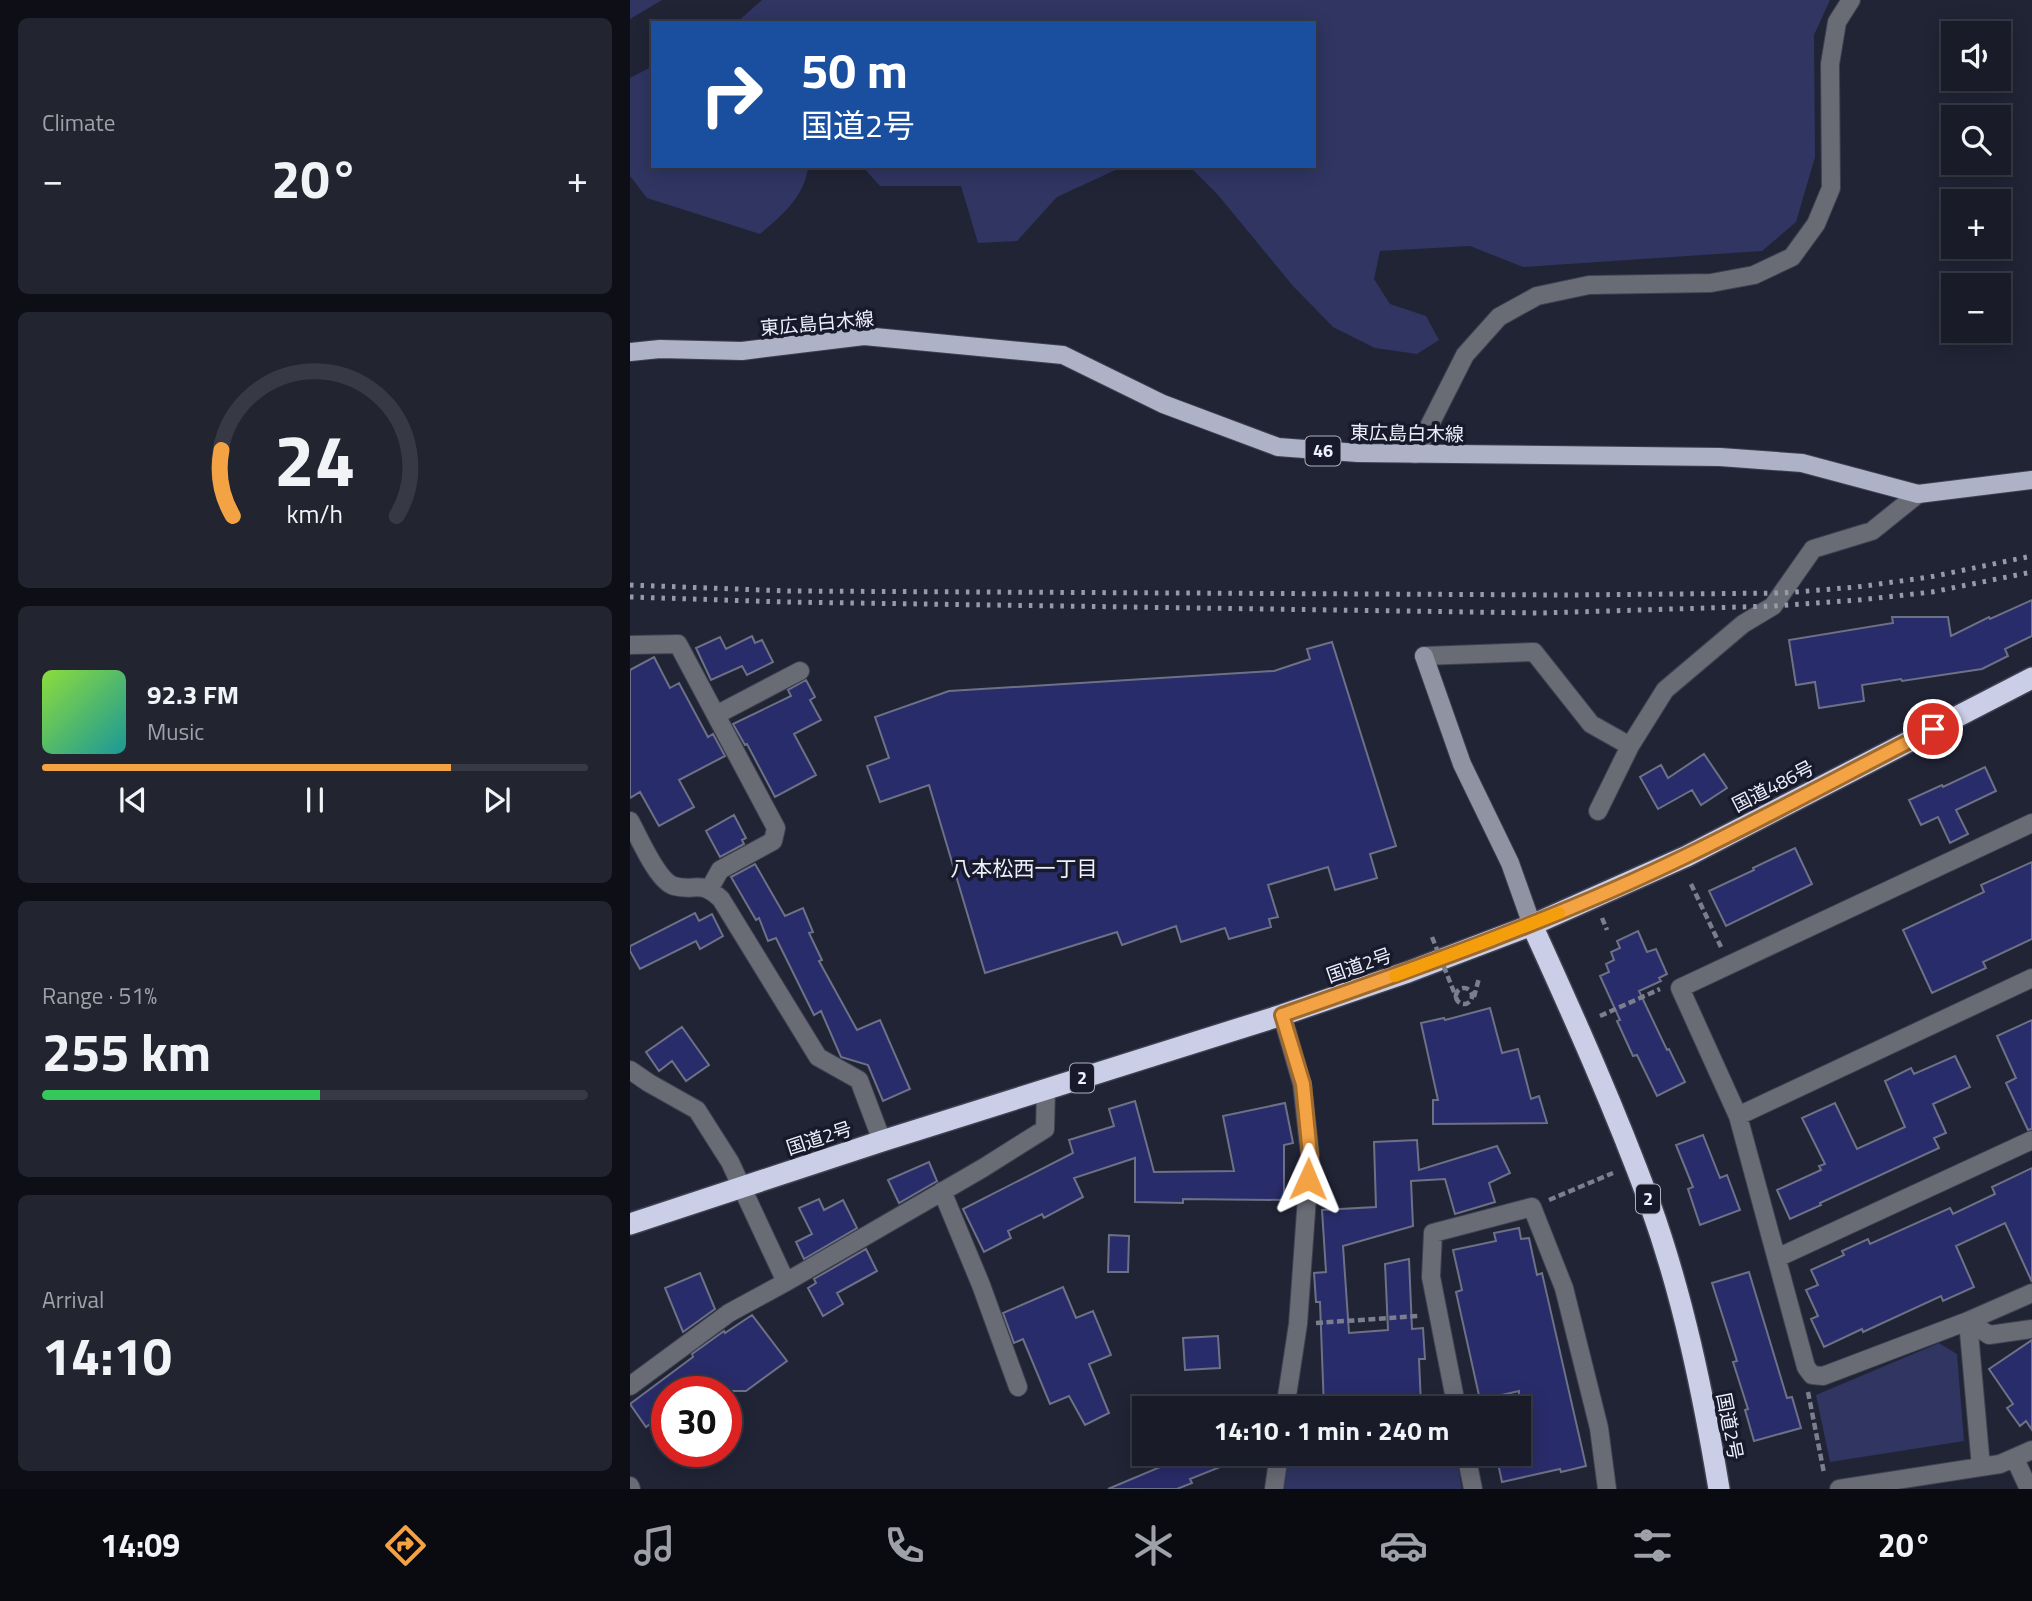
<!DOCTYPE html>
<html lang="en">
<head>
<meta charset="utf-8">
<style>
	:root { --surface:#191b28; --page:#222430; --text:#f1f3f6; --muted:#9fa1a8; --line:#373945; --accent:#f4a344 }
	body { margin:0; font-family:"Titillium Web","Noto Sans JP",sans-serif; background:var(--page); color:var(--text); height:100vh; display:flex; flex-direction:column; font-size:26px; white-space:nowrap }
	* { box-sizing:border-box; margin:0 }
	p { font-size:23px; color:var(--muted) }
	.icon { flex:none; width:38px; height:38px; fill:none; stroke:currentColor; stroke-width:2; stroke-linecap:round; stroke-linejoin:round }
	.map { position:relative; flex:1; overflow:hidden }
	.details { display:flex; flex-direction:column; gap:18px; padding:18px; background:#0e0f16; width:630px }
	.details>* { flex:none }
	.banner { position:absolute; left:21px; top:21px; width:665px; height:147px; border-radius:0px; box-shadow:0 4px 18px #0003,0 0 0 2px var(--line); background:#1a4fa0; color:#fff; overflow:hidden }
	.fabs { position:absolute; left:1311px; top:21px; display:grid; gap:14px }
	.fabs a { display:grid; place-items:center; width:70px; height:70px; border-radius:0px; background:var(--surface); box-shadow:0 4px 18px #0003,0 0 0 2px var(--line); font-size:35px }
	.speed { position:absolute; left:21px; top:1376px; display:flex; gap:14px; font-size:35px; font-weight:700; text-align:center }
	.speed>* { display:grid; place-content:center; width:91px; height:91px; border-radius:50%; background:var(--surface); box-shadow:0 4px 18px #0003,0 0 0 2px var(--line); line-height:1 }
	.speed .limit { border:10px solid #d22; background:#fff; color:#111 }
	.pin { position:absolute; display:grid; place-items:center; width:60px; height:60px; color:#fff; margin:-30px; border:4px solid #fff; border-radius:50%; box-shadow:0 2px 7px #0007 }
	.me { position:absolute; width:77px; margin:-38px; rotate:1deg; stroke-linejoin:round; filter:drop-shadow(0 0 5px #0008) }
	.turn { display:flex; align-items:center; gap:24px; height:147px; padding:0 35px; font-size:32px }
	.turn .icon { width:91px; height:91px; stroke-width:2.5 }
	.turn b { display:block; font-size:49px; line-height:60px }
	.big { font-size:52px; font-weight:700; line-height:1.1 }
	.details .card { flex:1; display:flex; flex-direction:column; justify-content:center; gap:10px; min-width:0; padding:0 24px; border-radius:10px; background:var(--page) }
	.details .dial { align-items:center; gap:0 }
	.dial svg { height:182px; overflow:visible; fill:none; stroke:var(--line); stroke-width:7; stroke-linecap:round; text-anchor:middle }
	.dial text { fill:var(--text); stroke:none }
	.song { display:flex; align-items:center; gap:21px }
	.cover { width:84px; height:84px; border-radius:10px; background:linear-gradient(135deg,hsl(90 70% 55%),hsl(180 70% 35%)) }
	.played { height:7px; border-radius:4px; background:linear-gradient(90deg,var(--accent) 75%,var(--line) 75%) }
	.keys { display:flex; justify-content:space-around; direction:ltr }
	.heat { display:flex; justify-content:space-between; align-items:center; font-size:38px; direction:ltr }
	.charge { height:10px; border-radius:5px; background:linear-gradient(90deg,#34c759 51%,var(--line) 0) }
	.trip { position:absolute; left:502px; top:1396px; width:399px; height:70px; border-radius:0px; background:var(--surface); box-shadow:0 4px 18px #0003,0 0 0 2px var(--line); font-weight:700; line-height:70px; text-align:center }
	.tabs { display:flex; height:112px; justify-content:space-around; align-items:center; background:#0a0b10; color:var(--muted) }
	.tabs .icon { width:49px; height:49px }
	.tabs .current { color:var(--accent) }
	.tabs b { font-size:32px; color:var(--text) }
	main { display:flex; flex:1; min-height:0 }
	.map>svg:first-child { display:block }
	.green { fill:#303562 }
	.building { fill:#292c6a; stroke:#6d7186; stroke-width:2 }
	.lines { fill:none; stroke-linecap:round; stroke-linejoin:round }
	.street-casing { stroke:#3e4151; stroke-width:20 }
	.secondary-casing { stroke:#3e4151; stroke-width:20 }
	.primary-casing { stroke:#3e4151; stroke-width:20 }
	.highway-casing { stroke:#3e4151; stroke-width:24 }
	.path { stroke:#7b7e8d; stroke-width:4.5; stroke-dasharray:7 3.5; stroke-linecap:butt }
	.street { stroke:#696b75; stroke-width:18 }
	.secondary { stroke:#9093a2; stroke-width:18 }
	.primary { stroke:#aeb2c6; stroke-width:18 }
	.highway { stroke:#cacee6; stroke-width:21 }
	.rail { stroke:#979aa8; stroke-width:5; stroke-dasharray:3.5 7; stroke-linecap:butt }
	.path-bridge { stroke:#7b7e8d; stroke-width:4.5; stroke-dasharray:7 3.5; stroke-linecap:butt }
	.route-casing { stroke:#9f6a2c; stroke-width:18 }
	.route { stroke:#f4a344; stroke-width:12 }
	.slow { stroke:#f59e0b; stroke-width:12 }
	.labels { text-anchor:middle; stroke-width:7; stroke-linejoin:round; paint-order:stroke }
	.shield { fill:#181a2b; stroke:#aeb0be; stroke-width:2 }
	.shield-label { font-size:18px; font-weight:bold; fill:#eef1fd }
	.street-label { font-size:19px; fill:#eef1fd; stroke:#181a2b }
	.neighbourhood-label { font-size:21px; fill:#eef1fd; stroke:#181a2b }
</style>
</head>
<body>
<main>
<section class="details">
<div class="card"><p>Climate</p>
<div class="heat"><a>−</a><b class="big">20°</b><a>+</a></div>
</div>
<div class="card dial"><svg viewBox="0 0 100 80">
<path d="M14 69A42 42 0 1 1 86 69"/>
<path d="M14 69A42 42 0 0 1 9 40" stroke="#f4a344"/>
<text x="50" y="56" font-size="32" font-weight="700">24</text>
<text x="50" y="72" font-size="11">km/h</text>
</svg></div>
<div class="card">
<div class="song"><i class="cover"></i><div><b>92.3 FM</b><p>Music</p></div></div>
<div class="played"></div>
<div class="keys"><svg class="icon" aria-label="previous" viewBox="0 0 24 24"><path d="M18 5L8 12l10 7zM5 5v14"/></svg><svg class="icon" aria-label="pause" viewBox="0 0 24 24"><path d="M8 5v14M16 5v14"/></svg><svg class="icon" aria-label="next" viewBox="0 0 24 24"><path d="M6 5l10 7-10 7zM19 5v14"/></svg></div>
</div>
<div class="card"><p>Range · 51%</p><b class="big">255 km</b><div class="charge"></div></div>
<div class="card"><p>Arrival</p><b class="big">14:10</b></div>
</section>
<div class="map">
<svg width="1402" height="1489" viewBox="0 0 1402 1489">
	<rect width="100%" height="100%" fill="#212435"/>
	<path class="green" d="M0,0H32L0,19Z
		M132,0H1200L1184,35L1185,157L1166,222L1132,251L893,267L840,246L750,251L744,279L760,304L796,316L809,340L787,354L745,348L703,327L663,286L588,195L559,166H684V23H106Z
		M23,66V166H178C175,197 152,215 130,234L17,198L0,176V78Z
		M232,166H494L427,197L387,241L348,243L331,186H250Z
		M1309,1343L1327,1354L1334,1441L1200,1462L1186,1395Z
		M735,1454H826L832,1489H649L652,1468Z"/>
	<path class="building" d="M1402,600V636L1375,649L1378,656L1352,669L1272,681L1271,679L1232,685L1234,701L1189,708L1185,682L1166,685L1159,640L1263,623L1262,617H1318L1321,636L1359,617L1360,619Z
		M122,636L125,643L132,640L143,662L117,675L112,666L81,680L66,648L90,637L96,649Z
		M702,642L766,846L740,854L747,878L705,890L698,867L638,885L648,917L639,919L641,927L599,939L595,928L551,942L546,926L492,945L487,932L355,973L299,785L250,802L237,766L259,758L245,717L319,691L644,671L680,659L677,649Z
		M24,657L40,688L49,683L78,737L83,734L95,756L49,780L64,807L29,826L10,792L0,798V670Z
		M176,680L185,697L180,700L191,720L164,734L186,775L145,797L117,744L115,745L103,724L161,696L158,690Z
		M1074,754L1097,788L1071,805L1062,790L1028,809L1010,777L1031,765L1038,778Z
		M1355,767L1366,791L1326,810L1338,834L1320,843L1308,817L1291,825L1279,800L1312,785L1313,787Z
		M104,815L116,838L112,840L114,844L90,857L76,831Z
		M1165,848L1182,884L1096,926L1079,891L1124,870L1123,868Z
		M1402,862V939L1353,962L1356,968L1302,993L1273,930L1354,892L1351,885Z
		M125,864L155,916L173,908L183,932L179,933L192,960L189,961L227,1030L250,1020L280,1089L253,1101L238,1065L211,1057L191,1011L184,1015L146,938L138,941L129,918L126,920L101,877Z
		M65,913L69,921L82,914L93,936L70,949L66,941L10,969L0,951V946Z
		M1008,931L1017,952L1026,949L1037,974L1029,978L1031,981L1009,991L1037,1050L1039,1049L1055,1082L1027,1096L1007,1055L1003,1056L987,1021L990,1020L970,976L979,972L976,964L984,960L981,952L990,948L987,941Z
		M860,1008L872,1053L888,1049L901,1099L909,1096L917,1123L803,1124V1100H808L791,1023L814,1018L815,1020Z
		M1402,1020V1129L1398,1130L1376,1083L1386,1078L1367,1036Z
		M52,1027L79,1065L56,1081L42,1061L29,1071L16,1052Z
		M1325,1056L1340,1087L1303,1104L1316,1133L1304,1138L1309,1148L1190,1203L1191,1205L1160,1219L1147,1190L1191,1170L1189,1166L1195,1164L1172,1118L1205,1103L1227,1149L1275,1127L1255,1081L1281,1068L1284,1074Z
		M505,1101L524,1172L604,1171L593,1116L655,1103L663,1143L654,1145V1200L553,1199V1203L505,1202V1158L444,1178L453,1197L414,1218L412,1214L378,1231L381,1238L354,1252L333,1209L443,1153L439,1140L484,1126L479,1109Z
		M1073,1135L1090,1178L1097,1175L1110,1210L1070,1225L1058,1189L1063,1187L1046,1145Z
		M787,1140L789,1170L867,1146L880,1173L859,1183L865,1202L825,1214L815,1179L781,1181L783,1226L713,1246L719,1333L758,1330L755,1264L779,1259L782,1329L793,1328L795,1359H789L791,1405L730,1409H694L690,1302H686L684,1273L696,1272L692,1210L746,1207L744,1142Z
		M299,1162L307,1181L269,1203L258,1180Z
		M1402,1168V1282L1375,1223L1326,1246L1344,1287L1313,1301L1311,1296L1233,1332L1232,1329L1194,1347L1181,1319L1188,1316L1176,1290L1188,1285L1181,1270L1214,1255L1212,1251L1238,1239L1240,1244L1320,1208L1323,1214L1365,1194L1362,1187Z
		M189,1199L194,1210L213,1200L227,1228L174,1259L166,1242L182,1234L169,1208Z
		M889,1228L891,1239L899,1238L907,1275L912,1273L956,1466L931,1472L930,1469L872,1482L866,1454H889V1391L850,1400L826,1292L832,1290L823,1250L866,1241L864,1233Z
		M479,1235L499,1236L498,1272H478Z
		M236,1249L247,1271L207,1293L213,1304L193,1316L178,1288L186,1283L184,1279Z
		M1119,1272L1157,1398L1162,1397L1171,1428L1124,1441L1115,1410L1118,1409L1103,1362L1107,1361L1082,1283Z
		M70,1273L85,1309L53,1332L35,1288Z
		M433,1287L446,1318L463,1311L481,1355L459,1364L479,1413L455,1425L439,1396L420,1404L393,1339L384,1343L373,1313Z
		M122,1315L157,1361L116,1391H37V1411L16,1427L0,1404L63,1357L62,1354L94,1331L95,1333Z
		M588,1336L590,1368L555,1370L553,1338Z
		M1402,1340V1430L1396,1421L1390,1426L1377,1408L1383,1404L1359,1369Z
		M561,1454L620,1455L560,1479L562,1483L547,1489H478Z"/>
	<g class="lines">
		<defs>
			<path id="street" d="M785,454L835,355L869,317L907,296L959,285L1081,283L1124,275L1162,257L1186,224L1201,188L1200,64L1207,22L1221,0
				M0,645L48,644L146,828L143,841L90,870L80,888
				M794,656L904,652L961,724L1000,746
				M86,715L170,671
				M968,811L1000,746L1035,690L1113,624L1143,606L1183,549L1242,531L1288,494
				M0,821C9,837 27,881 44,886C66,892 70,879 91,899L188,1057L229,1080L252,1141
				M1402,823L1050,988L1108,1116L1176,1367L1182,1375L1193,1376L1338,1321L1402,1293
				M652,1015L672,1084L680,1155L668,1324L655,1409
				M0,1070L19,1083L67,1110L100,1162L156,1282
				M1108,1116L1402,978
				M312,1191L351,1285L388,1387
				M1147,1258L1402,1140
				M1338,1321L1351,1467
				M1338,1321L1359,1335L1402,1329
				M0,1386L99,1313L156,1282L353,1168L415,1129L416,1089
				M827,1409L801,1277L803,1233L902,1207L934,1288L969,1428L977,1489
				M836,1454L843,1489
				M1385,1459L1399,1489
				M0,1486L1,1489
				M644,1489L649,1454
				M1209,1489L1370,1464L1402,1450"/>
			<path id="secondary" d="M794,656L832,764L880,863L902,925"/>
			<path id="primary" d="M0,352L30,349L112,351L234,336L433,355L533,404L648,447L728,453L1090,457L1172,463L1288,494L1402,480"/>
			<path id="highway" d="M902,925C944,1017 985,1109 1020,1204C1053,1296 1073,1393 1089,1489
				M0,1224L252,1141L652,1015L778,972L902,925L1057,856L1402,678"/>
		</defs>
		<use href="#street" class="street-casing"/>
		<use href="#secondary" class="secondary-casing"/>
		<use href="#primary" class="primary-casing"/>
		<use href="#highway" class="highway-casing"/>
		<path class="path" d="M1061,884L1091,947
			M972,918L977,930
			M826 996a8 8 0 1 1 16 0a8 8 0 1 1-16 0Z
			M844,997L849,978
			M970,1016L1030,989
			M919,1200L983,1173
			M686,1323L789,1316
			M1178,1392L1194,1473"/>
		<use href="#street" class="street"/>
		<use href="#secondary" class="secondary"/>
		<use href="#primary" class="primary"/>
		<use href="#highway" class="highway"/>
		<path class="rail" d="M0,585L158,591L936,595L1153,593L1227,587L1300,577L1402,556
			M0,597L155,602L910,613L1143,606L1229,600L1302,592L1402,572"/>
		<path class="path-bridge" d="M802,937L826,997"/>
	</g>
	<g class="lines">
		<defs>
			<path id="route" d="M678,1179L680,1155L673,1084L652,1015C789,967 927,919 1058,855C1140,815 1221,771 1303,729"/>
		</defs>
		<use href="#route" class="route-casing"/>
		<use href="#route" class="route"/>
		<path class="slow" d="M765,976L929,913"/>
	</g>
	<g class="labels">
		<g class="shield">
			<rect x="675.5" y="436.5" width="35" height="29" rx="5"/>
			<rect x="440" y="1063.5" width="24" height="29" rx="5"/>
			<rect x="1006" y="1184.5" width="24" height="29" rx="5"/>
		</g>
		<g class="shield-label">
			<text x="693" y="457">46</text>
			<text x="452" y="1084">2</text>
			<text x="1018" y="1205">2</text>
		</g>
		<g class="street-label">
			<text transform="translate(187 323) rotate(-5)" y="7">東広島白木線</text>
			<text transform="translate(777 433) rotate(1)" y="7">東広島白木線</text>
			<text transform="translate(1143 786) rotate(-27)" y="7">国道486号</text>
			<text transform="translate(729 965) rotate(-19)" y="7">国道2号</text>
			<text transform="translate(189 1138) rotate(-18)" y="7">国道2号</text>
			<text transform="translate(1100 1426) rotate(79)" y="7">国道2号</text>
		</g>
		<g class="neighbourhood-label">
			<text x="394" y="876">八本松西一丁目</text>
		</g>
	</g>
</svg>
<div class="fabs">
<a><svg class="icon" aria-label="sound" viewBox="0 0 24 24"><path d="M4 9h4l5-4v14l-5-4H4zM17 9q2 3 0 6"/></svg></a>
<a><svg class="icon" aria-label="search" viewBox="0 0 24 24"><circle cx="10" cy="10" r="6"/><path d="M15 15l6 6"/></svg></a>
<a>+</a>
<a>−</a>
</div>
<div class="speed"><div class="limit">30</div></div>
<div class="pin" style="left:1303px;top:729px;background:#d93025"><svg class="icon" aria-label="arrive" viewBox="0 0 24 24"><path d="M6 21V4h12l-3 4 3 4H6"/></svg></div>
<svg class="me" style="left:678px;top:1179px" viewBox="-20 -20 40 40"><path d="M0-17L14 15 0 8-14 15z" fill="#f4a344" stroke="#fff" stroke-width="4"/></svg>
<div class="trip">14:10 · 1 min · 240 m</div>
<div class="banner">
<div class="turn"><svg class="icon" aria-label="right" viewBox="0 0 24 24"><path d="M7 20v-9h11M14 6l5 5-5 5"/></svg><div><b>50 m</b>国道2号</div></div>
</div>
</div>
</main>
<nav class="tabs">
<b>14:09</b>
<svg class="icon current" aria-label="directions" viewBox="0 0 24 24"><path d="M12 3l9 9-9 9-9-9zM9 14v-3h6M13 9l2 2-2 2"/></svg>
<svg class="icon" aria-label="music" viewBox="0 0 24 24"><path d="M9 18V5l10-2v13"/><circle cx="6" cy="18" r="3"/><circle cx="16" cy="16" r="3"/></svg>
<svg class="icon" aria-label="phone" viewBox="0 0 24 24"><path d="M5 4h4l2 5-3 2q2 4 5 5l2-3 5 2v4C11 20 4 13 5 4z"/></svg>
<svg class="icon" aria-label="climate" viewBox="0 0 24 24"><path d="M12 3v18M4 7l16 10M4 17L20 7"/></svg>
<svg class="icon" aria-label="car" viewBox="0 0 24 24"><path d="M5 17H2v-5l4-1 3-4h7l3 4 3 1v5h-3M9 17h6M6 11h13"/><circle cx="7" cy="17" r="2"/><circle cx="17" cy="17" r="2"/></svg>
<svg class="icon" aria-label="filters" viewBox="0 0 24 24"><path d="M4 7h16M4 17h16"/><circle cx="9" cy="7" r="2"/><circle cx="15" cy="17" r="2"/></svg>
<b>20°</b>
</nav>
</body>
</html>
